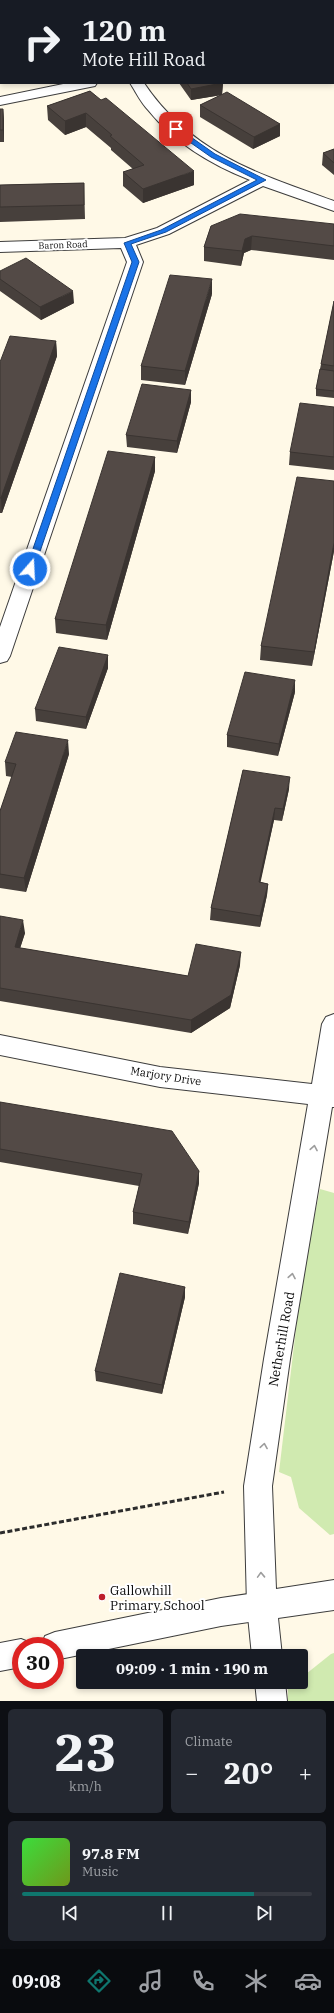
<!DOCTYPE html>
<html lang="en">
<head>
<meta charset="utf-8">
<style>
	:root { --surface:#171b24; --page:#242831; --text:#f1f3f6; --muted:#9ea1a6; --line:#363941; --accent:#0f766e }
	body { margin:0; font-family:"IBM Plex Serif",serif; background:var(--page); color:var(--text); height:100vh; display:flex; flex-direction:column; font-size:15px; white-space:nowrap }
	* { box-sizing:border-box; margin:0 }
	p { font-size:13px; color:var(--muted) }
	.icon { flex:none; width:22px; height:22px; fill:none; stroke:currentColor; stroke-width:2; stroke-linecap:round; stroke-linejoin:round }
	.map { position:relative; height:1701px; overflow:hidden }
	.panel { display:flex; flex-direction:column; gap:8px; padding:8px; background:#0d0f14; flex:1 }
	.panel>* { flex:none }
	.top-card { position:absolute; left:0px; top:0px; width:334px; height:84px; box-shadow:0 2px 6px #0003; background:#171b24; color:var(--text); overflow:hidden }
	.speed { position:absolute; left:12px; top:1637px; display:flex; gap:8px; font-size:20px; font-weight:700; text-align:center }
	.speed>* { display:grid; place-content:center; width:52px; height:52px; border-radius:50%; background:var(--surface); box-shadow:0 2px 6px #0003; line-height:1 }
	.speed .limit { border:6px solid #d22; background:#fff; color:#111 }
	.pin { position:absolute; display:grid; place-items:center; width:34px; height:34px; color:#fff; margin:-17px; border-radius:8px; box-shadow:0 2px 6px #0006 }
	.me { position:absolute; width:44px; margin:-22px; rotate:19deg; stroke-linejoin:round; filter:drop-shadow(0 0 3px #0008) }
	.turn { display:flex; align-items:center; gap:14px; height:84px; padding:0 16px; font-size:18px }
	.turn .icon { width:52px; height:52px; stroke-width:2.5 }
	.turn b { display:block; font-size:28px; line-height:34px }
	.big { font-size:30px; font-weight:800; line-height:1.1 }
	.panel .card { flex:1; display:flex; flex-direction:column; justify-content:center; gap:6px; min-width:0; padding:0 14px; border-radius:6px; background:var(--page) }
	.panel .dial { align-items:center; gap:0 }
	.dial b { font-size:52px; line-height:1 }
	.song { display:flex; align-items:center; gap:12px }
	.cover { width:48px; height:48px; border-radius:6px; background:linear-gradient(135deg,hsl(120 70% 55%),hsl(80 70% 35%)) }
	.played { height:4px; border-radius:2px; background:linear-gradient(90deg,var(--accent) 80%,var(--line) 80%) }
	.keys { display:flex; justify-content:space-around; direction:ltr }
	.heat { display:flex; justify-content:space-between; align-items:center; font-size:22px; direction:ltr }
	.panel .tiles { flex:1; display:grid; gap:8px; grid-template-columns:1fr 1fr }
	.card:last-child { grid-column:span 2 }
	.trip { position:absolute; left:76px; top:1649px; width:232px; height:40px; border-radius:4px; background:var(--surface); box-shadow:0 2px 6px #0003; font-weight:800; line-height:40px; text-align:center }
	.tabs { display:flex; height:64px; justify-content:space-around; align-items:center; background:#090b0e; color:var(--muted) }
	.tabs .icon { width:28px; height:28px }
	.tabs .current { color:var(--accent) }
	.tabs b { font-size:18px; color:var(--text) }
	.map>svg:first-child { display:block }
	.green { fill:#d0eab0 }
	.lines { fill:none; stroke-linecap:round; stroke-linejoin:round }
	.service-casing { stroke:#3d3d3d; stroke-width:2 }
	.minor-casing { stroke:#3d3d3d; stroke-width:2 }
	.path { stroke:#2c2c2c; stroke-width:3; stroke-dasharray:5 2.5; stroke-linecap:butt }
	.service { fill:#fff; fill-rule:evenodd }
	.minor { fill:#fff; fill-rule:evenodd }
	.wall { fill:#47403c }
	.shaded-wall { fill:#3a3431 }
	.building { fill:#534a46; stroke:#3a3431 }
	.oneway { stroke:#9d9d9d }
	.route { fill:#1a73e8; stroke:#114b97 }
	.poi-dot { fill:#be1e2b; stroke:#fff; stroke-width:1.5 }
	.labels { text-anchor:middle; stroke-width:4; stroke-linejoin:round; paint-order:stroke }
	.far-street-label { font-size:9px; fill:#0a0a0a; stroke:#fff }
	.street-label { font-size:11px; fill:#0a0a0a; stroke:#fff }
	.near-street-label { font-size:13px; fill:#0a0a0a; stroke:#fff }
	.near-poi-label { font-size:13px; fill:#0a0a0a; stroke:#fff; text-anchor:start }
</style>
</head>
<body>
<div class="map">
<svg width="334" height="1701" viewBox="0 0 334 1701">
	<rect width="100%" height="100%" fill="#fff9e7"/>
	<path class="green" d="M320,1189L334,1193V1534L330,1535L299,1508L291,1477L279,1472L302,1278Z
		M334,1653V1701H288V1689L296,1682H301V1678L331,1654Z"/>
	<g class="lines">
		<defs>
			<path id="service" d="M262,1592L272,1596L276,1606L272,1616L262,1620L221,1626L55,1660V1646H41L45,1636L55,1632L221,1598Z
				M21,1639L31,1643L32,1646H21V1667L0,1671V1643Z"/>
			<path id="minor" d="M68,83H97L95,86L0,105V97Z
				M130,83H144C191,153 258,174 334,201V211L263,186L169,234L136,245L143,262L10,656L7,661L0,663V627L127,262L121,248L0,252V242L125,238L157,228L250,180C212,165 175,143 149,111C141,103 136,92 130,83Z
				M334,1014V1107H332L290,1359L272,1486L276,1589L334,1580V1610L278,1618L282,1656H252L247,1606L244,1486L264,1359L308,1104L160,1087L0,1055V1035L160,1067L312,1084L322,1024L326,1017Z
				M255,1682H285L287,1701H257Z"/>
		</defs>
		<use href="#service" class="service-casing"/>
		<use href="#minor" class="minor-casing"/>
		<path class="path" d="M0,1533L224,1492"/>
		<use href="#service" class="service"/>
		<use href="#minor" class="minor"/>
	</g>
	<path class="wall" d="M0,46H1V76H0Z
		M179,83H223L222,94L280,124V136L253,149L200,117V105L221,95L191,100Z
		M90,91L194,185L143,203L123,186V172L133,169L111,150V148L86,127L65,135L48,120L47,106Z
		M0,109H3L4,121V142H0Z
		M334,149V175L322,165L323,153Z
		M84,183L85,219L0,222V185Z
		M334,224V260L251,250L244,253L241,266L204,261V247L211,226Z
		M0,271L74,303L41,320L0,291Z
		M212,294L185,385L141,380V366Z
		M334,301V398L316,396V389L321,364Z
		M56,341L57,356L2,513H0V362Z
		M191,390V402L177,453L127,447L126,435Z
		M334,407V470L289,465L290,452Z
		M155,457V471L107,640L56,633L55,619Z
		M334,481V551L312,666L260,660L261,646Z
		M108,655V668L86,729L36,721L35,709Z
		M295,692L278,756L227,747V735Z
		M69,754L26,892L0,888V811L12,777L6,776L5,762Z
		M243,770L289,789L282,821L274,820L260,882L268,884L267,895L260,927L210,920L211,908Z
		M0,916L25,933L20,948L188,976L240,965L230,1008L191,1033L0,1001Z
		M0,1102L199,1171V1183L188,1234L133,1224V1212L139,1186L0,1162Z
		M185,1287V1297L162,1394L96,1381L95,1371Z"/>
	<path class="shaded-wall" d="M87,0H95L94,1H87Z
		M223,83L222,95L191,100V89Z
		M3,109L4,121V142L3,130Z
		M86,113V127L65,135V121Z
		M280,124V136L253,149L254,137Z
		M194,171V185L143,203V189Z
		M252,236L251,250L244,253L241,266L242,251L245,239Z
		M212,279V294L185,385V371Z
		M73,291L74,303L41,320L40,307Z
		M56,341L57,356L2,513L1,498Z
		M191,390V402L177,453V441Z
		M155,457V471L107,640L106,625Z
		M334,543V551L312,666L314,652Z
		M108,655V668L86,729V717Z
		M295,680V692L278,756L279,744Z
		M68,740L69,754L26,892L24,878Z
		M290,777L289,789L282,821L283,809Z
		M275,808L274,820L258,894L259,882Z
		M268,884L267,895L260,927V916Z
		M23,920L25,933L16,961L15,947Z
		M241,952L240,965L230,1008L191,1033V1020Z
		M199,1171V1183L188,1234L189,1222Z
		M185,1287V1297L162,1394V1385Z"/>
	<path class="building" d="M55,0H87V1H55Z
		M253,0H294V1H253Z
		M0,46H1V64H0Z
		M187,83H222L191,89Z
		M90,91L101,100L106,98L194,171L143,189L123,172L144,165L110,136L112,135L86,113L65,121L47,106Z
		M227,92L280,124L254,137L200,105Z
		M0,109H3V130H0Z
		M334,149V163L323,153Z
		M84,183V205L0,207V185Z
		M240,214L334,224V246L252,236L245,239L242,251L204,247L211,226Z
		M26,258L73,291L40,307L0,279V271Z
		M170,275L212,279L185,371L141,366Z
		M334,301V366L321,364Z
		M10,336L56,341L1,498H0V362Z
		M320,369L334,371V391L316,389Z
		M142,384L191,390L177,441L126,435Z
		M300,403L334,407V457L290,452Z
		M108,451L155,457L106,625L55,619Z
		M297,477L334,481V543L314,652L261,646Z
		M59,647L108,655L86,717L35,709Z
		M245,672L295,680L279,744L227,735Z
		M16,732L68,740L24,878L0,874V811L16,764L5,762Z
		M243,770L290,777L283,809L275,808L259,882L268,884L260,916L211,908Z
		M0,916L23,920L15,947L188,976L196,944L241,952L231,995L191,1020L0,988Z
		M0,1102L172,1131L199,1171L189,1222L133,1212L142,1174L0,1149Z
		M120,1273L185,1287L162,1385L95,1371Z"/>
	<defs><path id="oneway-chevron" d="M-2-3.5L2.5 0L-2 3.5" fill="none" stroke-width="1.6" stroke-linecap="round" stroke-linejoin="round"/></defs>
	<g class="oneway">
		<use href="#oneway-chevron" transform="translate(314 1148) rotate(-80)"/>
		<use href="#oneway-chevron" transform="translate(292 1276) rotate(-80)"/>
		<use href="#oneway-chevron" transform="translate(264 1446) rotate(-81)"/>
		<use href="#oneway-chevron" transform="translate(261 1575) rotate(-92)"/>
	</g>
	<path class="route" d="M174,128H178L215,154L266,180L166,232L131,244L139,262L34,569L33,571H27L26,569L132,262L124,243L161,230L257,180L211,157L174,131Z"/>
	<circle class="poi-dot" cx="102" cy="1597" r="4"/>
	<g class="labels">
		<g class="far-street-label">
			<text transform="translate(63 245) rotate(-2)" y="3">Baron Road</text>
		</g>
		<g class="street-label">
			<text transform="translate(166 1076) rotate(9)" y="4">Marjory Drive</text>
		</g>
		<g class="near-street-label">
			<text transform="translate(281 1339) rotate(-80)" y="5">Netherhill Road</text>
		</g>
		<g class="near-poi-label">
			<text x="110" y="1595">Gallowhill<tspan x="110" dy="15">Primary School</tspan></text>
		</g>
	</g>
</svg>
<div class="speed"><div class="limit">30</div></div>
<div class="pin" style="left:176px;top:129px;background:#d93025"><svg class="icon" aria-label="arrive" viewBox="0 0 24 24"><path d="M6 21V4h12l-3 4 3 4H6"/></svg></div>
<svg class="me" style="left:30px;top:569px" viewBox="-20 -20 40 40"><circle r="17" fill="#1a73e8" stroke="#fff" stroke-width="3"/><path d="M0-11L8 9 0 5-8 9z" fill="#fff"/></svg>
<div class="trip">09:09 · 1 min · 190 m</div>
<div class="top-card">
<div class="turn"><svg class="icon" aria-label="right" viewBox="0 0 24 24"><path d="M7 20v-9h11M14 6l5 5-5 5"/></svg><div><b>120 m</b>Mote Hill Road</div></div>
</div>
</div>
<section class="panel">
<div class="tiles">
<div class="card dial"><b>23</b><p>km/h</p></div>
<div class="card"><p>Climate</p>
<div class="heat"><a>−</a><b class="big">20°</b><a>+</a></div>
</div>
<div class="card">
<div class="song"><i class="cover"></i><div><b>97.8 FM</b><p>Music</p></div></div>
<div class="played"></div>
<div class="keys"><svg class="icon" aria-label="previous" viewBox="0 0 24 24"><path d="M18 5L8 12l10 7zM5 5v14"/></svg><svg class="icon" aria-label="pause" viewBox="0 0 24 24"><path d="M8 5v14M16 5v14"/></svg><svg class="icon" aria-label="next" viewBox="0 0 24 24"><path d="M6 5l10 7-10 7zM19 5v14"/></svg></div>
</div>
</div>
</section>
<nav class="tabs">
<b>09:08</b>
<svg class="icon current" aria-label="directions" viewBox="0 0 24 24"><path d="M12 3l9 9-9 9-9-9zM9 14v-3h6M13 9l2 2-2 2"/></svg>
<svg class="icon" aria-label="music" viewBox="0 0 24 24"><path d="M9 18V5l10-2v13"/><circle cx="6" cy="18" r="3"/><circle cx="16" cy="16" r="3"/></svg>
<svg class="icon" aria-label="phone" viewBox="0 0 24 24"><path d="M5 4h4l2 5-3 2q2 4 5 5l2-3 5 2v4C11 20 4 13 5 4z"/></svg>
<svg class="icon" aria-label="climate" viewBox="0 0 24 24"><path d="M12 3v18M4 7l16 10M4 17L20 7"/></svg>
<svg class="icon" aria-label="car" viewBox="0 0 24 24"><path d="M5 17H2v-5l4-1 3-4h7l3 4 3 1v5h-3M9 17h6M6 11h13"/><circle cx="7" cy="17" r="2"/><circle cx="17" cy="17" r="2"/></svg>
</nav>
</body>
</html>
